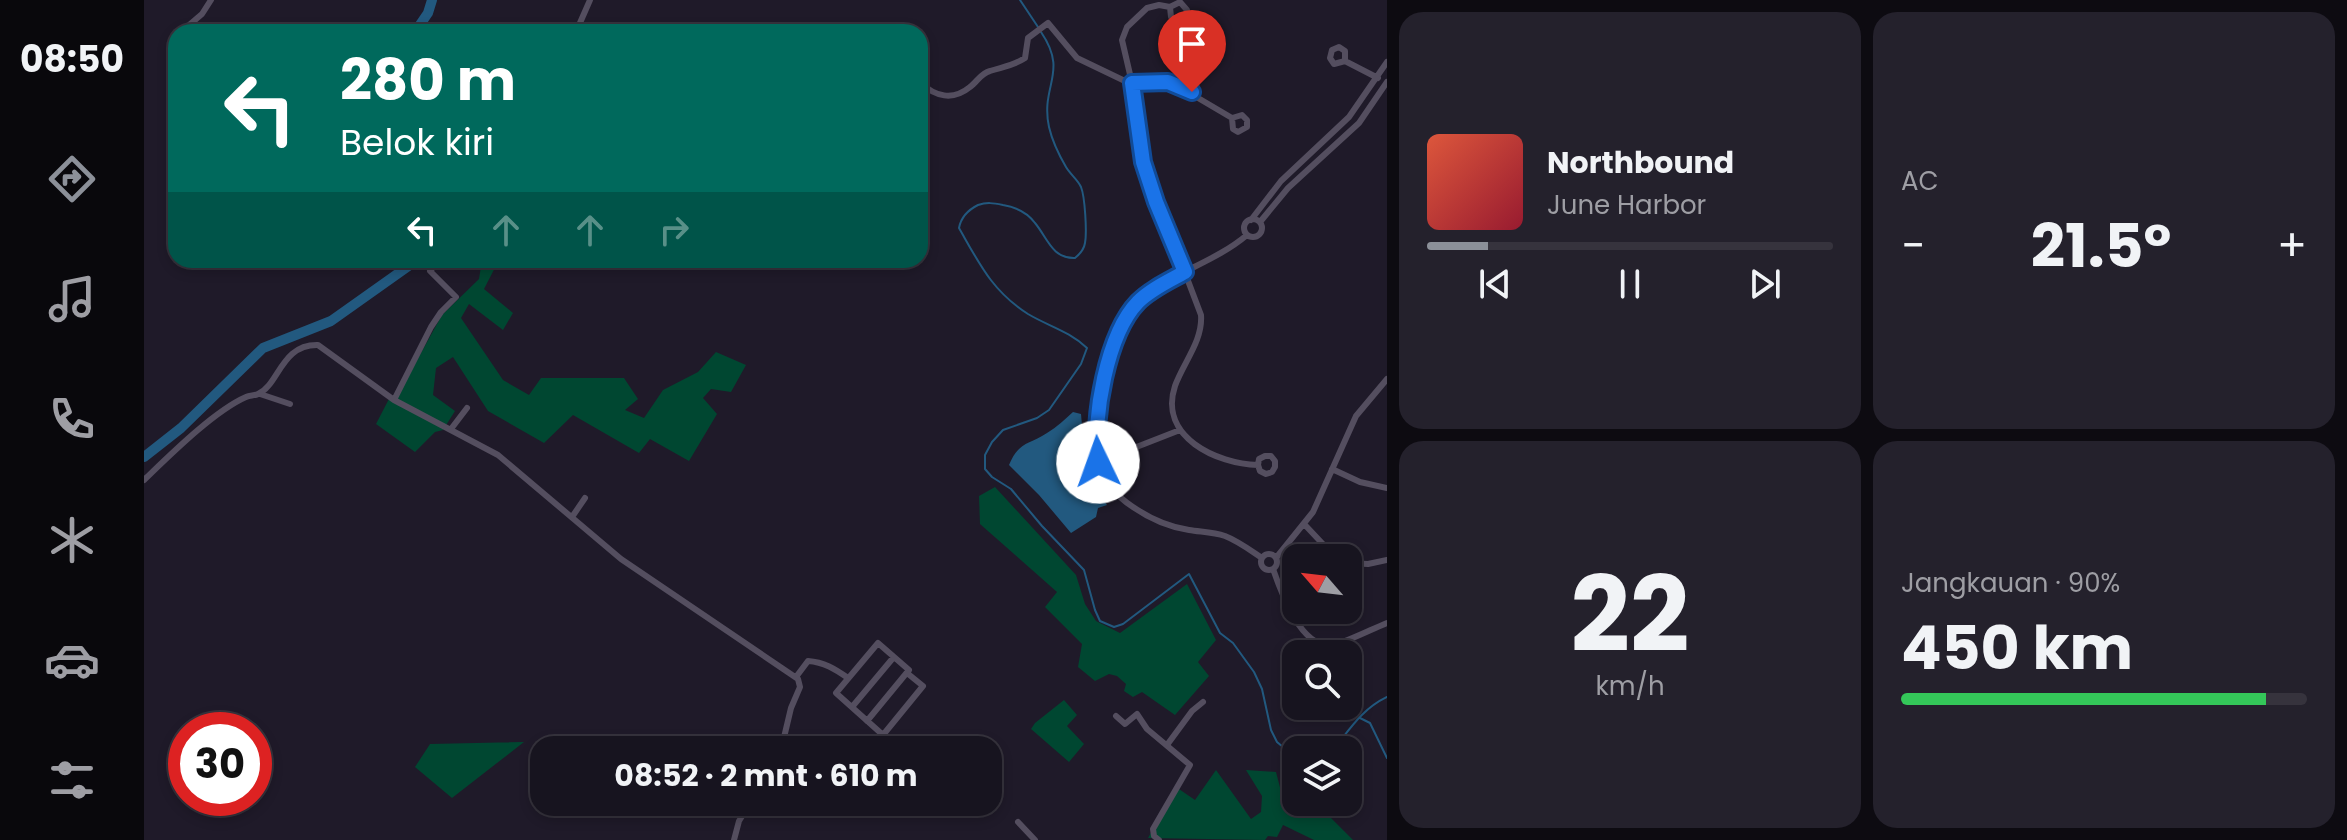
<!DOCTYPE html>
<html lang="id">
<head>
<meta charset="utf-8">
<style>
	:root { --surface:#17141f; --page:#24212c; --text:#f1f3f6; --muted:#9e9ea4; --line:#36333d; --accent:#8c9099 }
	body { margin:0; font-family:Poppins,sans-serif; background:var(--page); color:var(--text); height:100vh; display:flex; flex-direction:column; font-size:30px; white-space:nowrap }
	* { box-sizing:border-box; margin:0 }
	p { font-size:26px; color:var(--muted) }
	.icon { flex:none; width:44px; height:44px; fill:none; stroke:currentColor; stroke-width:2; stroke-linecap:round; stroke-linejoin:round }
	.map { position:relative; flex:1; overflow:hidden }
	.details { display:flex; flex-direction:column; gap:12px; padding:12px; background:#0d0b11; width:960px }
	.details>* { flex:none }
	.hud { position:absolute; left:24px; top:24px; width:760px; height:244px; border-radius:24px; box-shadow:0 4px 12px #0003,0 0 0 2px var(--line); background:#00695c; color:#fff; overflow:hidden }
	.needle { width:52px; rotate:298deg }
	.controls { position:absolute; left:1138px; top:544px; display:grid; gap:16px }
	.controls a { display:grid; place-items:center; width:80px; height:80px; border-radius:16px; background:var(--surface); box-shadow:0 4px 12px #0003,0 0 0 2px var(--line); font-size:40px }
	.speed { position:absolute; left:24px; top:712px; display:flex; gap:16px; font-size:40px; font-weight:700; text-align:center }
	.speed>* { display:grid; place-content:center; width:104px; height:104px; border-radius:50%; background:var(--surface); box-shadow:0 4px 12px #0003,0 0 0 2px var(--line); line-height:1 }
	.speed .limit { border:12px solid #d22; background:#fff; color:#111 }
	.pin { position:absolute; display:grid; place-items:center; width:68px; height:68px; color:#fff; margin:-82px -34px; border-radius:50% 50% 50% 0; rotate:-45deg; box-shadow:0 0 8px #0007 }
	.pin .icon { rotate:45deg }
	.me { position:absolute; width:88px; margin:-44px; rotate:357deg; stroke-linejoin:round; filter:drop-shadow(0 0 6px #0008) }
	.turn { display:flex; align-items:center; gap:28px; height:168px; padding:0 40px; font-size:36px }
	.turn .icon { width:104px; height:104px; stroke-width:2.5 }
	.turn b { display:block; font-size:56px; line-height:68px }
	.lanes { display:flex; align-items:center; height:76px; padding:0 40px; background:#0003; justify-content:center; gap:40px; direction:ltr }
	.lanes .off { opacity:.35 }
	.big { font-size:60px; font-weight:700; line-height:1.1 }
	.details .widget { flex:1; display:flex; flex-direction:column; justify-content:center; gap:12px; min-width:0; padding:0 28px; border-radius:24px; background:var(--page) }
	.details .dial { align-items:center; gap:0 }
	.dial b { font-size:104px; line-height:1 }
	.song { display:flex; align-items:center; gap:24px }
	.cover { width:96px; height:96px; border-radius:12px; background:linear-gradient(135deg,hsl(10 70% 55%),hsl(350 70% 35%)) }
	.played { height:8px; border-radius:4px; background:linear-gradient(90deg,var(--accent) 15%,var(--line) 15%) }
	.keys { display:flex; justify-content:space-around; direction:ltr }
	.heat { display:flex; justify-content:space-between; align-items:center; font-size:44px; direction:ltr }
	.charge { height:12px; border-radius:6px; background:linear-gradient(90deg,#34c759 90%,var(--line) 0) }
	.details .tiles { flex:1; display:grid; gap:12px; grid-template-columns:repeat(2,1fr) }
	.trip { position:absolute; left:386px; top:736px; width:472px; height:80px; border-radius:24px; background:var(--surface); box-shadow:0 4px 12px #0003,0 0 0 2px var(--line); font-weight:700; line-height:80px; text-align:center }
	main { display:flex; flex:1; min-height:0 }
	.menu { display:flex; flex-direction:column; width:144px; justify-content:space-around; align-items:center; background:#09080c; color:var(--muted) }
	.menu .icon { width:56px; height:56px }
	.menu .selected { color:var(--accent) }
	.menu b { font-size:36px; color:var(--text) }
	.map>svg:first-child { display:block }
	.green { fill:#004731 }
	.water { fill:#22597f }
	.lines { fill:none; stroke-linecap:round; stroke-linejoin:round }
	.stream { stroke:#22597f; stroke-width:2 }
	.river { stroke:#22597f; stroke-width:10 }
	.minor { stroke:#544e5f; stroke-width:6 }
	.route-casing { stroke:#114b97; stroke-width:20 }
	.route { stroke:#1a73e8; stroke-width:14 }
</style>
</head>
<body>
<main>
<nav class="menu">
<b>08:50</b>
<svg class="icon selected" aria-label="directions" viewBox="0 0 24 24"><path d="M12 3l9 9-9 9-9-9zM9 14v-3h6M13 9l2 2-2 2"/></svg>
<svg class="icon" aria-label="music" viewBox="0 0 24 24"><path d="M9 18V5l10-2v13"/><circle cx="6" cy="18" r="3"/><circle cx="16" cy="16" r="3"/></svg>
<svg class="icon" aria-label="phone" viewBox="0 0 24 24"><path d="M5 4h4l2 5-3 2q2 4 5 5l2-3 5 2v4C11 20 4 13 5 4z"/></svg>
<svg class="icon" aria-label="climate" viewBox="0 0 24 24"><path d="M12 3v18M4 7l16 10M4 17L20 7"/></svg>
<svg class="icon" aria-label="car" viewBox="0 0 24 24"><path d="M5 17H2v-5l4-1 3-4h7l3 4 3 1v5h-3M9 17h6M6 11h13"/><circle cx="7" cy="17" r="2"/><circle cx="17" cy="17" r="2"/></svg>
<svg class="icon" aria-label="filters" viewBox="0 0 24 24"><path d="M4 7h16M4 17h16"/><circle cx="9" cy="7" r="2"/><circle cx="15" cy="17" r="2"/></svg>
</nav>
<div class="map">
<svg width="1243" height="840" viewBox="0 0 1243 840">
	<rect width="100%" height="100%" fill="#1f1a29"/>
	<path class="green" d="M338,260H355L340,289L369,313L359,330L325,304L317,318L359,380L385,395L397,378H480L494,399L481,410L500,418L519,390L554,372L572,352L602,365L587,392L567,389L559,398L573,414L545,461L506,439L495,453L429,415L400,443L344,411L309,357L292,368L289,395L311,411L299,430L291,432L271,452L232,424L247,395L252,398L298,315L335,279Z
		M851,487L932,575L941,604L952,621L976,633L1043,584L1072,640L1054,662L1065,676L1031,715L998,692L989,697L980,691L982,684L973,676L965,674L951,681L934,667L938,644L901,607L913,592L836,524L835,496Z
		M920,700L933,715L923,726L940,744L925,762L887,729L891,723Z
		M380,742L308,798L271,767L286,744Z
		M1072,770L1107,819L1117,812L1118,796L1102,770L1132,772L1138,795L1187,818L1209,840H1170L1139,825L1133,837L1124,836L1121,840L1004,838L1032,787L1051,800Z"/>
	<path class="water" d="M929,412L937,414C941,455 938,469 963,505L954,508L952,517L927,533L895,495L865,465C875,441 885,445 903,433C913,427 921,419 929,412Z"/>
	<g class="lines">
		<path class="stream" d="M876,0L894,27
			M897,32C925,73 896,85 905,127C908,140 915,155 922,167C926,174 934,180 937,187C941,197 943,232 941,243C940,249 936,254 931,258C908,259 903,237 891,223C883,212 871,207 859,205C849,203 843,202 834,205C824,210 817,217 815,228C835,263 848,291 884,314C904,326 925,331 943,348L937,364L905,410L893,418L859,430L848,442L841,455V469L848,477L867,489L898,526L940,570L951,610L956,621L970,627L979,624L1045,574L1076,633L1089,643L1110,672L1118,689L1127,730L1133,742L1152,758
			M1216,718L1226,723L1243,758
			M1189,750C1206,729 1218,709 1243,697"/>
		<path class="river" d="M271,32L284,13L288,0
			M0,457L37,428L119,348L187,321L273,260"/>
		<path class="minor" d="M1026,7L1027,17L1032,20L1042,16L1043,10L1036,2L1026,7L1015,5L1003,8L983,27L978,40L988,83L999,162L1057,315C1059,341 1039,363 1031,386C1014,437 1073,464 1114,465L1116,471L1122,474L1128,472L1131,467V461L1127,456H1121L1115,459L1114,465
			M44,26L58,14L67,0
			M432,32L446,0
			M1201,61V51L1195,47L1188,50L1186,58L1190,64L1201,61L1234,78
			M776,82C791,97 809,101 826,87C833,82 837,73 846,71C858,67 869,66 881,58L884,38L904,23L933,58L983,82H1014L1032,85L1088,118L1089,129L1094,132L1103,127V120L1098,115L1088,118
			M1100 228a9 9 0 1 1 18 0a9 9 0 1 1-18 0Z
			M1107,220L1137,181L1205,117L1243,62
			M1116,222L1144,188L1215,123L1243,82
			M1103,235C1071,262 1030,272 998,298C968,324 945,420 953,459C957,478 973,497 989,507C1005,518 1025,527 1045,530C1057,532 1069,532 1081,536C1094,541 1106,550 1118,558
			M116,394L146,404
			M250,400L287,327L297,312L312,297L286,271L295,260
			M307,429L323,408
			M954,462L1036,430
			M1188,469L1216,482L1243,488
			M0,480C25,456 70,411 102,397C106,395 110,396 114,394C135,385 137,344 174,345L250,400L354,455L477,559L654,679L656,687L647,708L637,750
			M428,517L441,498
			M1161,525L1192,558
			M1117 562a8 8 0 1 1 16 0a8 8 0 1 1-16 0Z
			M1132,558L1169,512L1212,416L1243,379
			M1204,563L1224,564L1243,560
			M1129,569C1137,592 1157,650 1189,645C1203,642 1228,629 1243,623
			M652,677L664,661C680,662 691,669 704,678
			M708,707L749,658
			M972,716L981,724L993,714L1003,729L1046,765L1009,829L1010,836L1015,840
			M723,721L765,670L734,643L692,693L739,735L779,686L763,673
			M1023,745L1048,711L1059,702
			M874,822L891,840
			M590,840L595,821L607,802"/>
	</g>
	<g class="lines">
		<defs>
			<path id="route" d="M954,462C948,419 963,334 994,302C1007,289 1025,281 1041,272L1012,202L999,162L988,83L1024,82L1048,92"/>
		</defs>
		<use href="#route" class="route-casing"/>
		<use href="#route" class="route"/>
	</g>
</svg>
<div class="controls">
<a><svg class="needle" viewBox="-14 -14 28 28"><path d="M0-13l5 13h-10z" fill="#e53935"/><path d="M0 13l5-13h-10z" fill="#9e9ea4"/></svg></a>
<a><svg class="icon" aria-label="search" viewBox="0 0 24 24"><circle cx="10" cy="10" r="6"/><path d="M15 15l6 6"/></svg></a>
<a><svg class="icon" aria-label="layers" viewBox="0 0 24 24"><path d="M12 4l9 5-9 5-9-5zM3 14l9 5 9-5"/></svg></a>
</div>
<div class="speed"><div class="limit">30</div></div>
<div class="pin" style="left:1048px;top:92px;background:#d93025"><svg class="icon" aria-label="arrive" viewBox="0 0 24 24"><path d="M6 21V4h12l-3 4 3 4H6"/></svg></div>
<svg class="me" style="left:954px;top:462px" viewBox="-20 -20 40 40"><circle r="19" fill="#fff"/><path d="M0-13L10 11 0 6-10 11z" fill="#1a73e8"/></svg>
<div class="trip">08:52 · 2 mnt · 610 m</div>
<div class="hud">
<div class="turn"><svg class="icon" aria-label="left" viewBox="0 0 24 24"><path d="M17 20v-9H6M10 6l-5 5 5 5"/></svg><div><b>280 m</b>Belok kiri</div></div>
<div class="lanes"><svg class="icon" aria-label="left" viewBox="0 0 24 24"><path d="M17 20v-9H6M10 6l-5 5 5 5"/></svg><svg class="icon off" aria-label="ahead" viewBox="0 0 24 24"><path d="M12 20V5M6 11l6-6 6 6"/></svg><svg class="icon off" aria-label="ahead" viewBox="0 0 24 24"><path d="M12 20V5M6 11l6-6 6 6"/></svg><svg class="icon off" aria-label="right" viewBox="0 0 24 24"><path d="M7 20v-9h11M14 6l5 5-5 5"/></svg></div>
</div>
</div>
<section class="details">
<div class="tiles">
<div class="widget">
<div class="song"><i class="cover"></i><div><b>Northbound</b><p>June Harbor</p></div></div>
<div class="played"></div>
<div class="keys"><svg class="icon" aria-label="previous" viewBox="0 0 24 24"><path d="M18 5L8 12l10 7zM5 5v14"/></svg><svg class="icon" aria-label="pause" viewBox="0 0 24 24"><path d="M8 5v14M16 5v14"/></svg><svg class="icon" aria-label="next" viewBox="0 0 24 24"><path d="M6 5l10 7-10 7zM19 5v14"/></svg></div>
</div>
<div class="widget"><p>AC</p>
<div class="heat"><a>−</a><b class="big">21.5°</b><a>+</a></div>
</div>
<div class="widget dial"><b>22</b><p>km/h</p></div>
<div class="widget"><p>Jangkauan · 90%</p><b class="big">450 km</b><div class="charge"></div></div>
</div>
</section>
</main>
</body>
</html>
